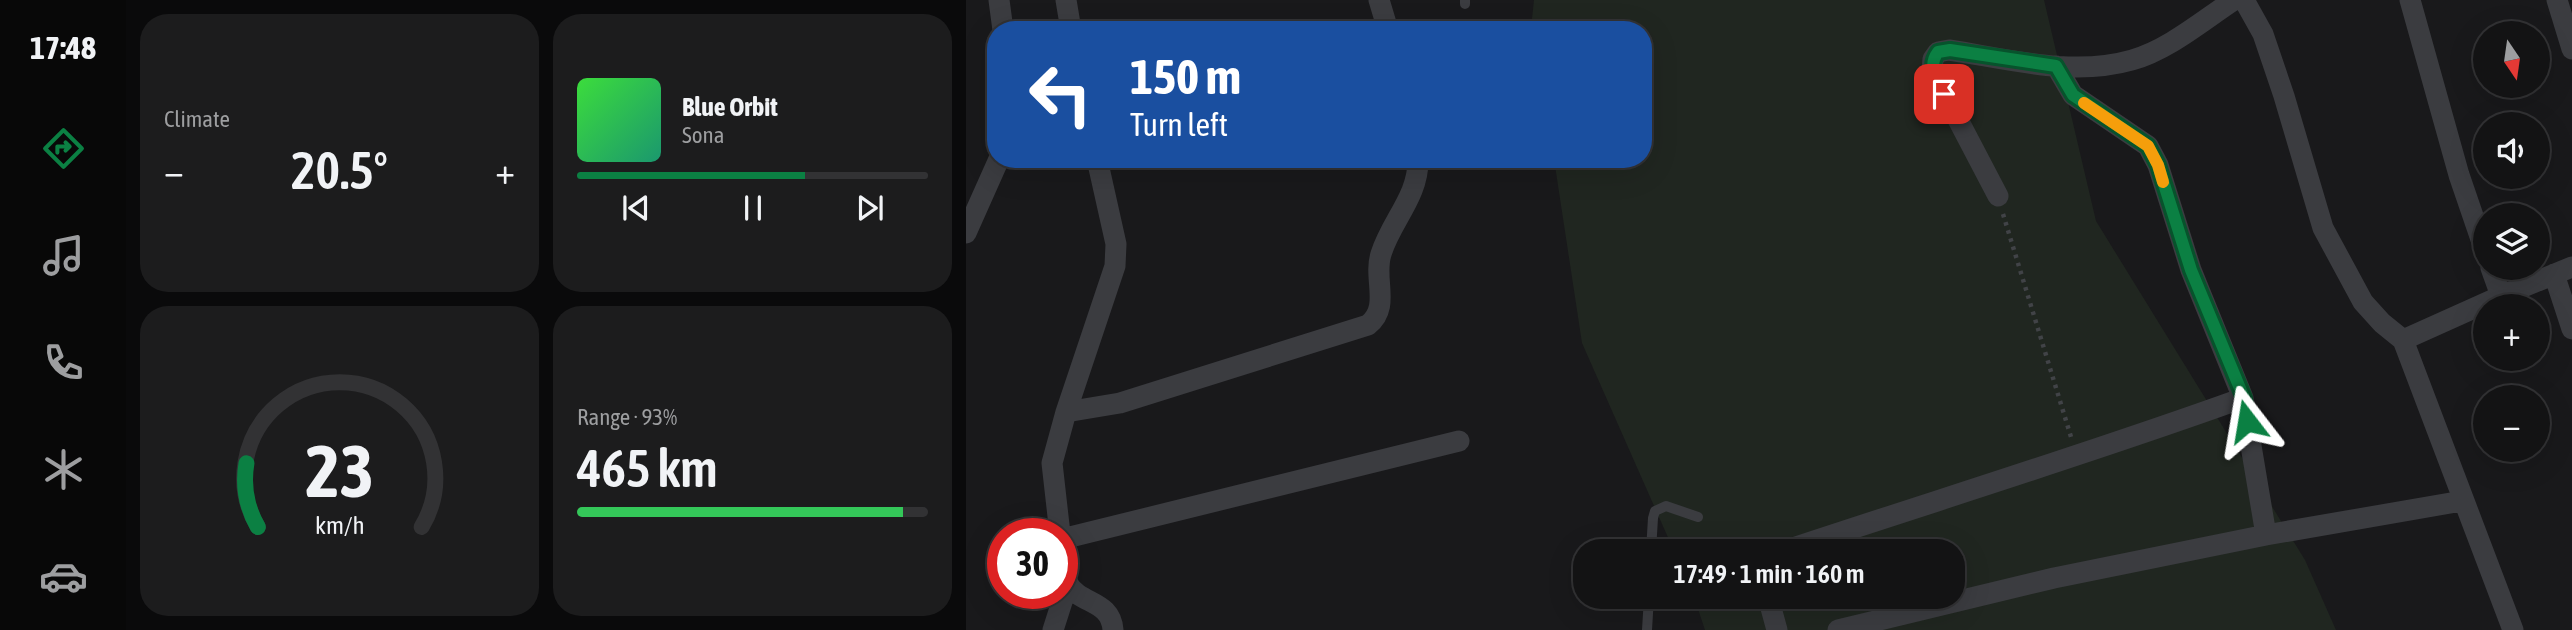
<!DOCTYPE html>
<html lang="en">
<head>
<meta charset="utf-8">
<style>
	:root { --surface:#131314; --page:#1c1c1d; --text:#f1f3f6; --muted:#9d9ea0; --line:#323234; --accent:#0b8043 }
	body { margin:0; font-family:"Asap Condensed",sans-serif; background:var(--page); color:var(--text); height:100vh; display:flex; flex-direction:column; font-size:26px; white-space:nowrap }
	* { box-sizing:border-box; margin:0 }
	p { font-size:23px; color:var(--muted) }
	.icon { flex:none; width:38px; height:38px; fill:none; stroke:currentColor; stroke-width:2; stroke-linecap:round; stroke-linejoin:round }
	.map { position:relative; flex:1; overflow:hidden }
	.panel { display:flex; flex-direction:column; gap:14px; padding:14px; background:#0a0a0b; width:840px }
	.panel>* { flex:none }
	.banner { position:absolute; left:21px; top:21px; width:665px; height:147px; border-radius:28px; box-shadow:0 7px 28px #0002,0 0 0 2px var(--line); background:#1a4fa0; color:#fff; overflow:hidden }
	.needle { width:46px; rotate:167deg }
	.fabs { position:absolute; left:1507px; top:21px; display:grid; gap:14px }
	.fabs a { display:grid; place-items:center; width:77px; height:77px; border-radius:50%; background:var(--surface); box-shadow:0 7px 28px #0002,0 0 0 2px var(--line); font-size:35px }
	.speed { position:absolute; left:21px; top:518px; display:flex; gap:14px; font-size:35px; font-weight:700; text-align:center }
	.speed>* { display:grid; place-content:center; width:91px; height:91px; border-radius:50%; background:var(--surface); box-shadow:0 7px 28px #0002,0 0 0 2px var(--line); line-height:1 }
	.speed .limit { border:10px solid #d22; background:#fff; color:#111 }
	.pin { position:absolute; display:grid; place-items:center; width:60px; height:60px; color:#fff; margin:-30px; border-radius:14px; box-shadow:0 4px 10px #0006 }
	.me { position:absolute; width:77px; margin:-38px; rotate:346deg; stroke-linejoin:round; filter:drop-shadow(0 0 5px #0008) }
	.turn { display:flex; align-items:center; gap:24px; height:147px; padding:0 28px; font-size:32px }
	.turn .icon { width:91px; height:91px; stroke-width:2.5 }
	.turn b { display:block; font-size:49px; line-height:60px }
	.big { font-size:52px; font-weight:600; line-height:1.1 }
	.panel .widget { flex:1; display:flex; flex-direction:column; justify-content:center; gap:10px; min-width:0; padding:0 24px; border-radius:28px; background:var(--page) }
	.panel .dial { align-items:center; gap:0 }
	.dial svg { height:182px; overflow:visible; fill:none; stroke:var(--line); stroke-width:7; stroke-linecap:round; text-anchor:middle }
	.dial text { fill:var(--text); stroke:none }
	.song { display:flex; align-items:center; gap:21px }
	.cover { width:84px; height:84px; border-radius:10px; background:linear-gradient(135deg,hsl(120 70% 55%),hsl(160 70% 35%)) }
	.played { height:7px; border-radius:4px; background:linear-gradient(90deg,var(--accent) 65%,var(--line) 65%) }
	.keys { display:flex; justify-content:space-around; direction:ltr }
	.heat { display:flex; justify-content:space-between; align-items:center; font-size:38px; direction:ltr }
	.charge { height:10px; border-radius:5px; background:linear-gradient(90deg,#34c759 93%,var(--line) 0) }
	.panel .tiles { flex:1; display:grid; gap:14px; grid-template-columns:repeat(2,1fr) }
	.trip { position:absolute; left:607px; top:539px; width:392px; height:70px; border-radius:28px; background:var(--surface); box-shadow:0 7px 28px #0002,0 0 0 2px var(--line); font-weight:600; line-height:70px; text-align:center }
	main { display:flex; flex:1; min-height:0 }
	.menu { display:flex; flex-direction:column; width:126px; justify-content:space-around; align-items:center; background:#080808; color:var(--muted) }
	.menu .icon { width:49px; height:49px }
	.menu .current { color:var(--accent) }
	.menu b { font-size:32px; color:var(--text) }
	.map>svg:first-child { display:block }
	.green { fill:#202620 }
	.lines { fill:none; stroke-linecap:round; stroke-linejoin:round }
	.path { stroke:#414347; stroke-width:4.5; stroke-dasharray:3.5 5; stroke-linecap:butt }
	.lane { stroke:#3b3c40; stroke-width:10 }
	.street { stroke:#3b3c40; stroke-width:21 }
	.route-casing { stroke:#07532c; stroke-width:18 }
	.route { stroke:#0b8043; stroke-width:12 }
	.slow { stroke:#f59e0b; stroke-width:12 }
</style>
</head>
<body>
<main>
<nav class="menu">
<b>17:48</b>
<svg class="icon current" aria-label="directions" viewBox="0 0 24 24"><path d="M12 3l9 9-9 9-9-9zM9 14v-3h6M13 9l2 2-2 2"/></svg>
<svg class="icon" aria-label="music" viewBox="0 0 24 24"><path d="M9 18V5l10-2v13"/><circle cx="6" cy="18" r="3"/><circle cx="16" cy="16" r="3"/></svg>
<svg class="icon" aria-label="phone" viewBox="0 0 24 24"><path d="M5 4h4l2 5-3 2q2 4 5 5l2-3 5 2v4C11 20 4 13 5 4z"/></svg>
<svg class="icon" aria-label="climate" viewBox="0 0 24 24"><path d="M12 3v18M4 7l16 10M4 17L20 7"/></svg>
<svg class="icon" aria-label="car" viewBox="0 0 24 24"><path d="M5 17H2v-5l4-1 3-4h7l3 4 3 1v5h-3M9 17h6M6 11h13"/><circle cx="7" cy="17" r="2"/><circle cx="17" cy="17" r="2"/></svg>
</nav>
<section class="panel">
<div class="tiles">
<div class="widget"><p>Climate</p>
<div class="heat"><a>−</a><b class="big">20.5°</b><a>+</a></div>
</div>
<div class="widget">
<div class="song"><i class="cover"></i><div><b>Blue Orbit</b><p>Sona</p></div></div>
<div class="played"></div>
<div class="keys"><svg class="icon" aria-label="previous" viewBox="0 0 24 24"><path d="M18 5L8 12l10 7zM5 5v14"/></svg><svg class="icon" aria-label="pause" viewBox="0 0 24 24"><path d="M8 5v14M16 5v14"/></svg><svg class="icon" aria-label="next" viewBox="0 0 24 24"><path d="M6 5l10 7-10 7zM19 5v14"/></svg></div>
</div>
<div class="widget dial"><svg viewBox="0 0 100 80">
<path d="M14 69A42 42 0 1 1 86 69"/>
<path d="M14 69A42 42 0 0 1 9 41" stroke="#0b8043"/>
<text x="50" y="56" font-size="32" font-weight="700">23</text>
<text x="50" y="72" font-size="11">km/h</text>
</svg></div>
<div class="widget"><p>Range · 93%</p><b class="big">465 km</b><div class="charge"></div></div>
</div>
</section>
<div class="map">
<svg width="1606" height="630" viewBox="0 0 1606 630">
	<rect width="100%" height="100%" fill="#19191b"/>
	<path class="green" d="M568,0H1078L1130,221L1339,560L1370,630H739L728,597H987V551H708L616,343L588,159H677V30H567L566,19Z"/>
	<g class="lines">
		<path class="path" d="M1037,214L1105,437"/>
		<path class="lane" d="M499,0V4
			M685,551L687,518L689,511L700,506L732,517
			M681,630L683,597"/>
		<path class="street" d="M33,0L37,30
			M100,0L105,30
			M413,0L422,30
			M1278,0L1297,34L1318,96L1357,228L1397,302L1416,323L1437,340
			M1444,0L1493,175L1519,251
			M1591,0L1606,49
			M1032,196L966,70L967,59L972,52L983,50C1042,59 1107,77 1166,60C1202,50 1236,21 1268,0
			M0,233L33,159
			M1525,268L1535,296
			M1588,274L1606,329
			M100,412L154,403L402,325C425,307 407,279 415,254C425,221 453,196 452,159
			M94,534L86,463L100,412L149,266L150,244L131,159
			M1300,535L1496,501
			M96,539L493,441
			M96,550C98,560 98,575 102,584C115,605 145,600 147,630
			M818,551C971,500 1125,453 1277,398
			M802,597L811,630
			M87,630L102,583
			M872,630L1088,578L1300,535L1277,398L1225,270L1192,165L1182,146L1107,95L1090,66
			M1547,630L1437,340L1535,296L1606,267"/>
	</g>
	<g class="lines">
		<defs>
			<path id="route" d="M978,94C971,79 961,67 972,52L984,50L1090,66L1107,95L1182,146L1192,165L1225,270L1278,398L1281,421"/>
		</defs>
		<use href="#route" class="route-casing"/>
		<use href="#route" class="route"/>
		<path class="slow" d="M1118,103L1182,146L1192,165L1197,182"/>
	</g>
</svg>
<div class="fabs">
<a><svg class="needle" viewBox="-14 -14 28 28"><path d="M0-13l5 13h-10z" fill="#e53935"/><path d="M0 13l5-13h-10z" fill="#9d9ea0"/></svg></a>
<a><svg class="icon" aria-label="sound" viewBox="0 0 24 24"><path d="M4 9h4l5-4v14l-5-4H4zM17 9q2 3 0 6"/></svg></a>
<a><svg class="icon" aria-label="layers" viewBox="0 0 24 24"><path d="M12 4l9 5-9 5-9-5zM3 14l9 5 9-5"/></svg></a>
<a>+</a>
<a>−</a>
</div>
<div class="speed"><div class="limit">30</div></div>
<div class="pin" style="left:978px;top:94px;background:#d93025"><svg class="icon" aria-label="arrive" viewBox="0 0 24 24"><path d="M6 21V4h12l-3 4 3 4H6"/></svg></div>
<svg class="me" style="left:1281px;top:421px" viewBox="-20 -20 40 40"><path d="M0-17L14 15 0 8-14 15z" fill="#0b8043" stroke="#fff" stroke-width="4"/></svg>
<div class="trip">17:49 · 1 min · 160 m</div>
<div class="banner">
<div class="turn"><svg class="icon" aria-label="left" viewBox="0 0 24 24"><path d="M17 20v-9H6M10 6l-5 5 5 5"/></svg><div><b>150 m</b>Turn left</div></div>
</div>
</div>
</main>
</body>
</html>
